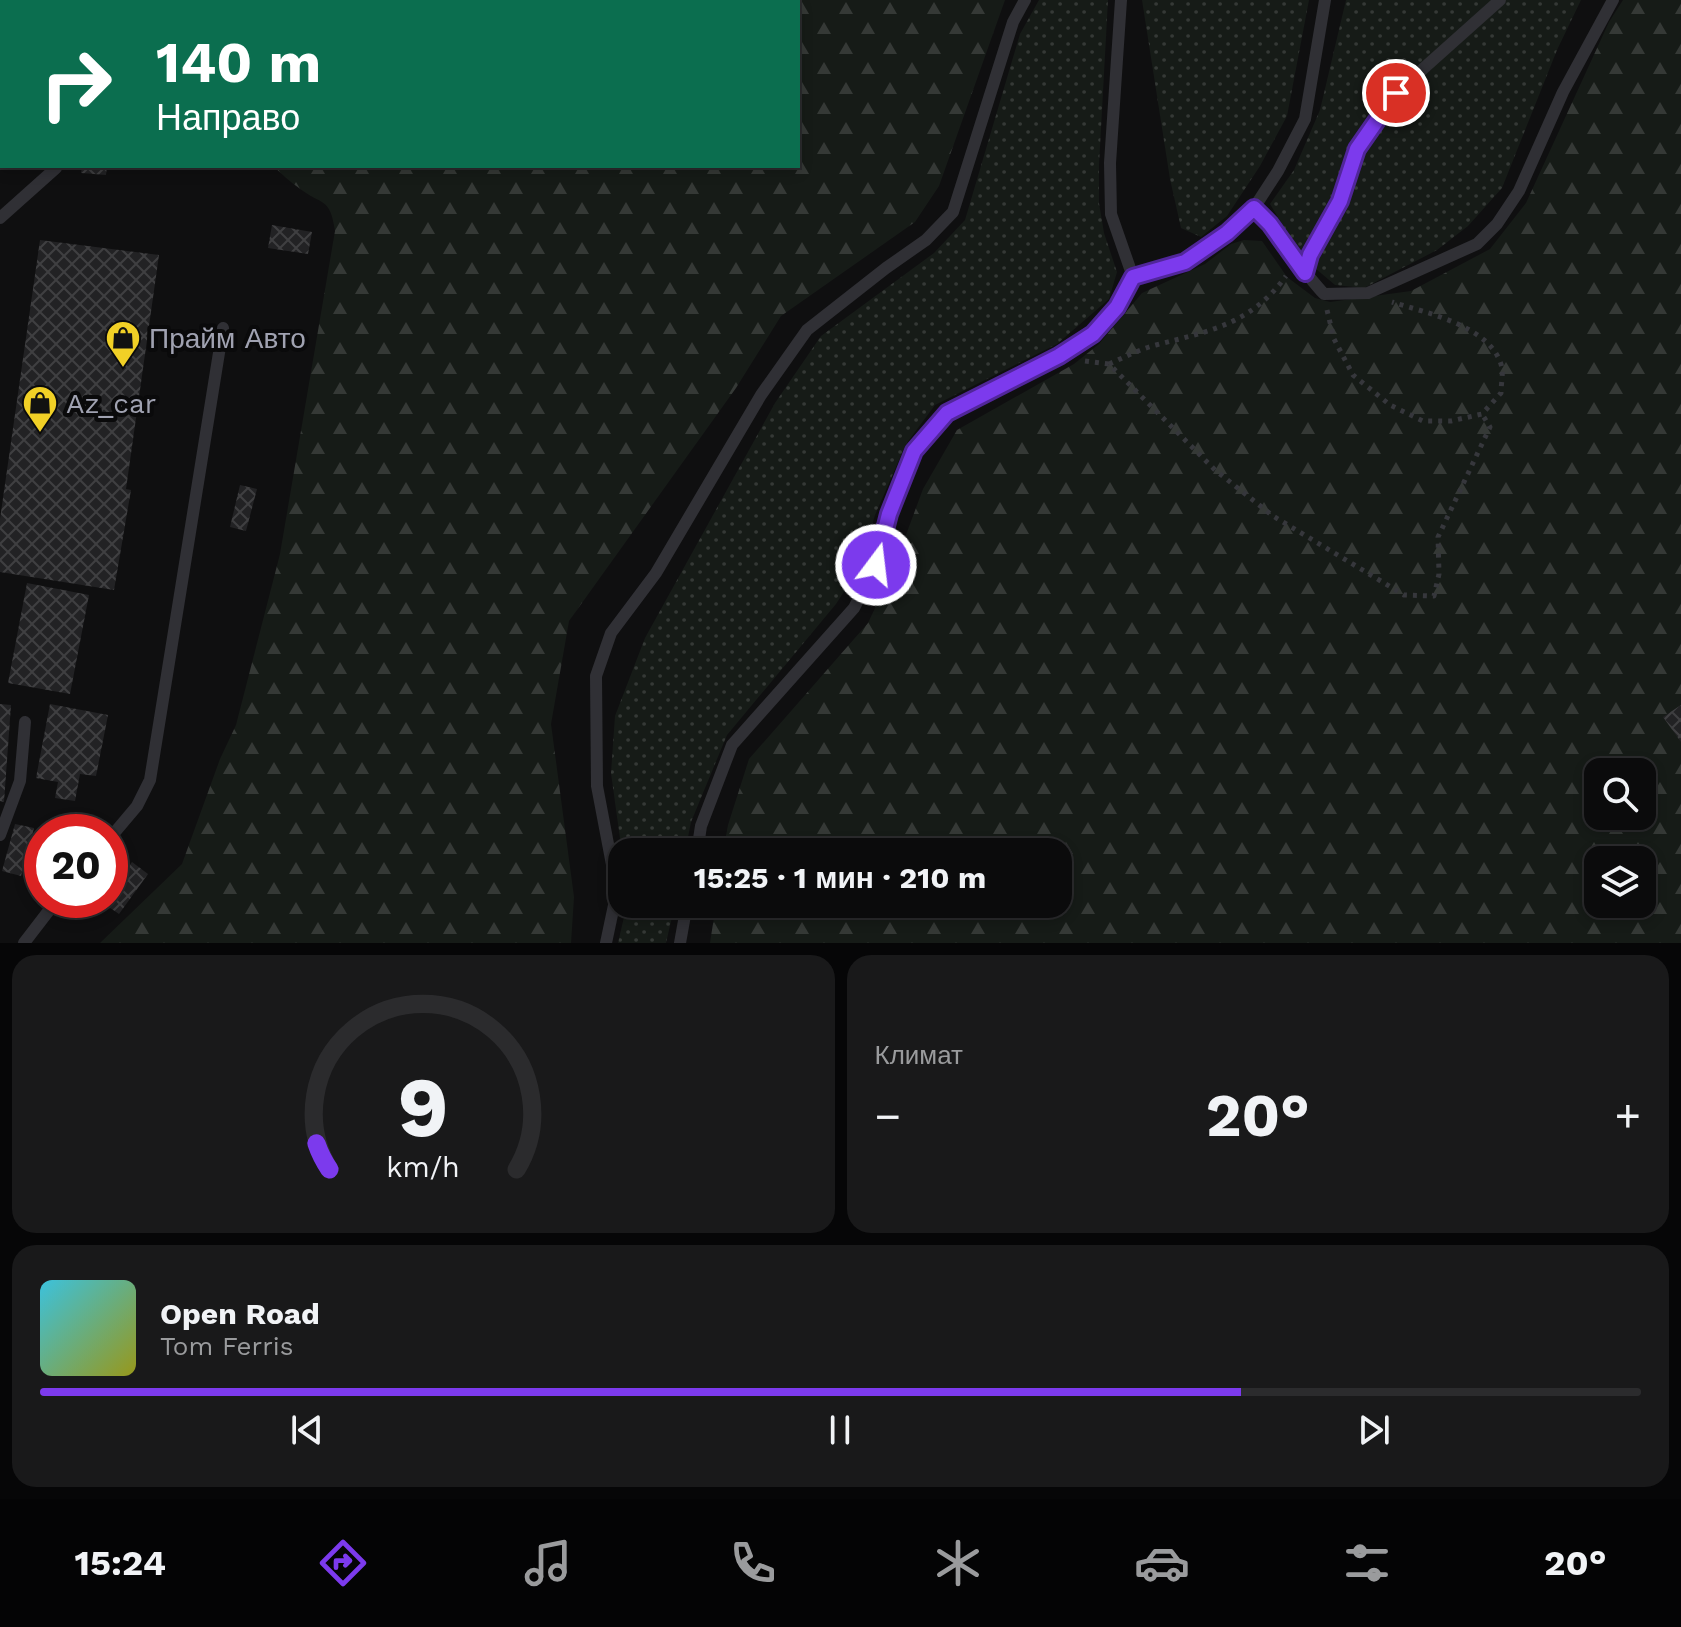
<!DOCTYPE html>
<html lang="ru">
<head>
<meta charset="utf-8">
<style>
	:root { --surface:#0b0b0c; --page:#19191a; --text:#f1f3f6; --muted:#9a9b9d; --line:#2b2b2d; --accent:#7c3aed }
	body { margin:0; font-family:"Work Sans",sans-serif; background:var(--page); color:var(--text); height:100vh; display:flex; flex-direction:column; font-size:30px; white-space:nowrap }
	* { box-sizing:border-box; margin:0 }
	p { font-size:26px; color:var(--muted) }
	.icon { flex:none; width:44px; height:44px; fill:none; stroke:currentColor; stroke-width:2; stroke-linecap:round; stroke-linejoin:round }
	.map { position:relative; height:943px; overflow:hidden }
	.details { display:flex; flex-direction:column; gap:12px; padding:12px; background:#060607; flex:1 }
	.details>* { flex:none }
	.banner { position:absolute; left:0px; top:0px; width:800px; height:168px; box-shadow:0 4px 12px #0003,0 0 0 2px var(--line); background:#0b6e4f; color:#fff; overflow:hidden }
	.buttons { position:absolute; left:1584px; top:758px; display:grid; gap:16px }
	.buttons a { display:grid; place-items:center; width:72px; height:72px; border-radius:16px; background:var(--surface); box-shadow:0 4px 12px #0003,0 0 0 2px var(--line); font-size:40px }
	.speed { position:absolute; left:24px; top:814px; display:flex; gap:16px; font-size:40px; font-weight:700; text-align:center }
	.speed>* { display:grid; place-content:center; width:104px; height:104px; border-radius:50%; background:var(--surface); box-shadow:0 4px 12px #0003,0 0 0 2px var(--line); line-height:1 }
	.speed .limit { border:12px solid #d22; background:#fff; color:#111 }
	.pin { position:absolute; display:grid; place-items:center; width:68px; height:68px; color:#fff; margin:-34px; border:4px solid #fff; border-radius:50%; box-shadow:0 2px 8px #0007 }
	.me { position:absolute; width:88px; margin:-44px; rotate:15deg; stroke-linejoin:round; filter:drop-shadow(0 0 6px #0008) }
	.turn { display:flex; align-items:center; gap:28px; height:168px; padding:0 24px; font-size:36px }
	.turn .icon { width:104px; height:104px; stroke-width:2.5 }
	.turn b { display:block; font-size:56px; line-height:68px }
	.big { font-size:60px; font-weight:700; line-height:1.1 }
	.details .card { flex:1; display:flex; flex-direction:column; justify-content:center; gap:12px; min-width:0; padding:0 28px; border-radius:24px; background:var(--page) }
	.details .dial { align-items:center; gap:0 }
	.dial svg { height:208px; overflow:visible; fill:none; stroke:var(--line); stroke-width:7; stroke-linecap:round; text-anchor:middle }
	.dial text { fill:var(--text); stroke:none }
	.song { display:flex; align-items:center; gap:24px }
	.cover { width:96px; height:96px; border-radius:12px; background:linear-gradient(135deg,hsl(190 70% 55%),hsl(60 70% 35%)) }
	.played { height:8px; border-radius:4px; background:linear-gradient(90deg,var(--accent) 75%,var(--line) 75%) }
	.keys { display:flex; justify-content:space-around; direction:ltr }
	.heat { display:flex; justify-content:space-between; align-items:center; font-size:44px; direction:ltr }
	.details .tiles { flex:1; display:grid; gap:12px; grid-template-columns:1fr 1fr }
	.card:last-child { grid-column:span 2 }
	.trip { position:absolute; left:608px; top:838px; width:464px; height:80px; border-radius:24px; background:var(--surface); box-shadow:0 4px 12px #0003,0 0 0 2px var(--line); font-weight:700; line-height:80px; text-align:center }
	.tab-bar { display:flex; height:128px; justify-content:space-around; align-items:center; background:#040405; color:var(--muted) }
	.tab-bar .icon { width:56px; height:56px }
	.tab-bar .selected { color:var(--accent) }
	.tab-bar b { font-size:36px; color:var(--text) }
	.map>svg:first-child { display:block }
	.grass { fill:url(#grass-dots) }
	.forest { fill:url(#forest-firs); fill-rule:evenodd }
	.building { fill:url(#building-cross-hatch) }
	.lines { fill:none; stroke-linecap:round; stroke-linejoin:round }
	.path { stroke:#36373c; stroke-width:5; stroke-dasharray:4 6; stroke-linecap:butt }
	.lane { stroke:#303035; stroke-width:12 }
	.route-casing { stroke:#51269a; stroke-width:20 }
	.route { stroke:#7c3aed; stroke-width:14 }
	.labels { text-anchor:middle; stroke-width:8; stroke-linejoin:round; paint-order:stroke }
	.poi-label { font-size:28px; fill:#a0a2b1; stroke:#0a0a0b; text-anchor:start }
</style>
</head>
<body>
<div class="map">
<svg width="1681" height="943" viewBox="0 0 1681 943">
	<defs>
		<pattern id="grass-dots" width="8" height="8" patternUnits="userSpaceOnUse" patternTransform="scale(2)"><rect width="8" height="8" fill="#161b17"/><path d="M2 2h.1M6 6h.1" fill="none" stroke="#353936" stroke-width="1.8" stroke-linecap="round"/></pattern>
		<pattern id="forest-firs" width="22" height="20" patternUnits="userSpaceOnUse" patternTransform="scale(2)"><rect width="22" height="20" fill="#161b17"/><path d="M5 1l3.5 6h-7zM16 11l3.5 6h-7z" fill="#353936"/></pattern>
		<pattern id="building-cross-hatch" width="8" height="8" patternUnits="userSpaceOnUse" patternTransform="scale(2)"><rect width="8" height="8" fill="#222224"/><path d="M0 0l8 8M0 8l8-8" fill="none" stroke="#3f3f41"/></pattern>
	</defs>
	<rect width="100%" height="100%" fill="#0f0f10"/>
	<path class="grass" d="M1039,0H1108L1099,165V203L1104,233L1117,272L1109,299L1057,344L935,405L906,444L875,515L859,568L836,604L727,735L691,822L685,852L622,853L611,773L615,716L645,638L775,403L821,336L934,253L965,220L1020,34Z
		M1142,0H1309L1287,116L1260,166L1227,216L1201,237L1181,228L1170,179Z
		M1346,0H1581L1557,50L1502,188L1468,226L1437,250L1364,288L1335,285L1302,257L1270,204L1294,170L1320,110Z
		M627,904H675L666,943H618Z"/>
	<path class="forest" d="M366,0H1005L939,186L915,222L781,316L736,388L569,621L551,724L574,897L571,943H100L182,864L220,759L236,725L280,554L335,231C330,196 322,206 299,188C290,182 281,173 273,166H798V2H364Z
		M1623,0H1681V943H710L716,904H1058V852H723L728,825L749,759L868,623L893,570L923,489L957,430L1074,364L1099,344L1142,293L1205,264L1231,244L1244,240L1262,241L1287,277L1315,298L1330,302L1411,291L1490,249L1526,203L1609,22ZM1598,772H1642V816H1598ZM1598,860H1642V904H1598Z"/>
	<path class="building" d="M82,166H107L106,175L81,173Z
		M272,225L312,232L308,254L268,248Z
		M40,240L159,255L126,489L131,490L114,590L0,572V519Z
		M240,485L257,489L246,531L230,527Z
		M27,583L89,595L70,694L8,683Z
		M0,704L11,705L4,802L0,801Z
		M50,704L108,715L96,776L80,774L75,801L55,798L58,782L36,778Z
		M1681,705V742L1663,717Z
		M15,824L34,828L21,876L2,871Z
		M132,862L148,874L119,914L103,903L110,900V893Z"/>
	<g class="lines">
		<path class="path" d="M1327,310L1334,339L1353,375L1390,405L1423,421H1451L1482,414L1501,393C1501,385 1503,375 1502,368C1493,326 1426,313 1392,302
			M1085,361L1109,364L1215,470L1273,516L1404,595L1434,596L1439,574L1438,537L1490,427L1482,414
			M1109,364C1125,357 1140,349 1156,345C1210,331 1251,324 1286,276"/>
		<path class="lane" d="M1121,0L1110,163L1111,214L1133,277L1185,262L1227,233L1254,208L1278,171L1305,119L1325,0
			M1254,208C1280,234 1298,266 1324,294L1368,293L1477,244L1497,224L1519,191L1563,92L1613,0
			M0,218L56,168
			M1305,273L1310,255L1340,201L1357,149L1396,93L1500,0
			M0,835L20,781L25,722
			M110,838L137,806L150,780L223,328
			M697,852L701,826L732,745L854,608L876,565L889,514L914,451L947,413L1059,356L1093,334L1117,307L1133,277
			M24,943L57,900
			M606,943L617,891L597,786L596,676L611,633L656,573L761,395L807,330L886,268L926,240L953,212L1013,22L1025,0
			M680,943L687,904"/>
	</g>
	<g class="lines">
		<defs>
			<path id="route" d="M876,565L889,514L914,451L947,413L1059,356L1093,334L1117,307L1133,277L1185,262L1227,233L1254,208L1270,224L1305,273L1310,255L1340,201L1357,149L1396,93"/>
		</defs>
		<use href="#route" class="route-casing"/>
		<use href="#route" class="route"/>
	</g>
	<defs>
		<symbol id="shop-pin" viewBox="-11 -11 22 30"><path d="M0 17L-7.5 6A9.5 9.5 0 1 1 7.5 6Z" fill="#f1d026" stroke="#0a0a0b"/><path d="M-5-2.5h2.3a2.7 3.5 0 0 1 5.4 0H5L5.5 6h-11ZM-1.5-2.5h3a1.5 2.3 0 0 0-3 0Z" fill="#111"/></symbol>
	</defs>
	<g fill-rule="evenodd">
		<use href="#shop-pin" x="103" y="318" width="40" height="54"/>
		<use href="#shop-pin" x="20" y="383" width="40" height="54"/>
	</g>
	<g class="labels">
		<g class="poi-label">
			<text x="149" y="348">Прайм Авто</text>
			<text x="66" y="413">Az_car</text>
		</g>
	</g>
</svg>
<div class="buttons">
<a><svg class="icon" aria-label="search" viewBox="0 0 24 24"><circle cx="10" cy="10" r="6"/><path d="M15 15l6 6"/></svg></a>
<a><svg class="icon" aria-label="layers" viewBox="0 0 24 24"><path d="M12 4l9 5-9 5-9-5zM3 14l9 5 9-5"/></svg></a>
</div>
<div class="speed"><div class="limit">20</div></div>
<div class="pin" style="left:1396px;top:93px;background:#d93025"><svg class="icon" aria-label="arrive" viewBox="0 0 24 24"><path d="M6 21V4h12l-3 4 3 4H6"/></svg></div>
<svg class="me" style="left:876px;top:565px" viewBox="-20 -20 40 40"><circle r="17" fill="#7c3aed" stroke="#fff" stroke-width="3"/><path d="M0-11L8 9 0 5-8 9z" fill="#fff"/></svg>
<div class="trip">15:25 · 1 мин · 210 m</div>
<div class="banner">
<div class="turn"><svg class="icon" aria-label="right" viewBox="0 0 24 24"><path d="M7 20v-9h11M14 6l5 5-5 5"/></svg><div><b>140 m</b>Направо</div></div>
</div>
</div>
<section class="details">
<div class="tiles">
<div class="card dial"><svg viewBox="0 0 100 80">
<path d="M14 69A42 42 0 1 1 86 69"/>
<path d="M14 69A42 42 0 0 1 9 59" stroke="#7c3aed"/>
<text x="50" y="56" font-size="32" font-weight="700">9</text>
<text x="50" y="72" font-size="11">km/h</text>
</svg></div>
<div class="card"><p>Климат</p>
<div class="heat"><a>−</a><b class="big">20°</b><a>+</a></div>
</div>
<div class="card">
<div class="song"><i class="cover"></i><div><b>Open Road</b><p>Tom Ferris</p></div></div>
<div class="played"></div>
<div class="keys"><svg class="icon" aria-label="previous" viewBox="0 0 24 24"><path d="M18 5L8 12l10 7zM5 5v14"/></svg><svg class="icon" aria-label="pause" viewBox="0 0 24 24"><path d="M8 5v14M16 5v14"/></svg><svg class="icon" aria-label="next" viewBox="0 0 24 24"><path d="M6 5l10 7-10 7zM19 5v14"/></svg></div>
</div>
</div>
</section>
<nav class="tab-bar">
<b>15:24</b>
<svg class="icon selected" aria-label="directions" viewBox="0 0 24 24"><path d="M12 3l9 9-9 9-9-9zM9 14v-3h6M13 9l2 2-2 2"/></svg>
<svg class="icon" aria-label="music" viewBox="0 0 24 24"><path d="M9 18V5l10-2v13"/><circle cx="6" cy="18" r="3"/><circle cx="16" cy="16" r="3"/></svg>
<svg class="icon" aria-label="phone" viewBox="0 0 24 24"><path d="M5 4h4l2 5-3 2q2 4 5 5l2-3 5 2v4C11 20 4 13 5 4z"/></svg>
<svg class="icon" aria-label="climate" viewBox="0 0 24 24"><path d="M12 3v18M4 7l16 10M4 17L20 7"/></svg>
<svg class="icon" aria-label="car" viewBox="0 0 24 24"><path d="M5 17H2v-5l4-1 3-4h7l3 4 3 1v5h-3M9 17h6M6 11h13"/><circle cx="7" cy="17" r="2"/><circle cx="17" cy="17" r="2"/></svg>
<svg class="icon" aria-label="filters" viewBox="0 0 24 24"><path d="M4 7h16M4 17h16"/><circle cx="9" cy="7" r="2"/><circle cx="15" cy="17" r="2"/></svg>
<b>20°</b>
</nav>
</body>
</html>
